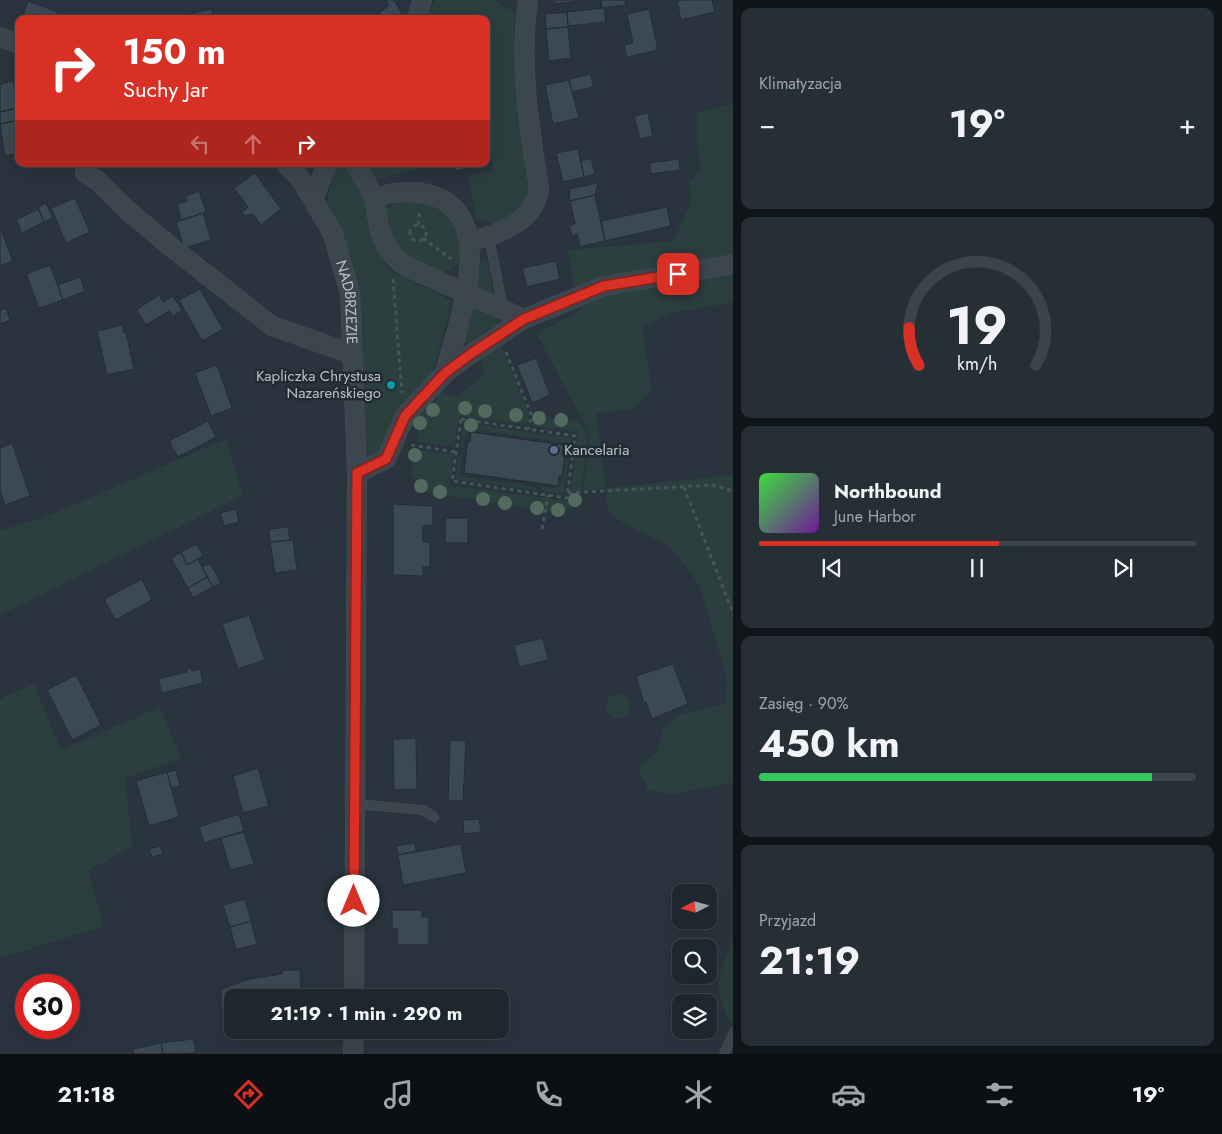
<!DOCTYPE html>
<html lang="pl">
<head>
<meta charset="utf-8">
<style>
	:root { --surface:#1f272e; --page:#272f36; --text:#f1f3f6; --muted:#a1a5aa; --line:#3c444a; --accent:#d93025 }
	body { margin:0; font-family:Jost,sans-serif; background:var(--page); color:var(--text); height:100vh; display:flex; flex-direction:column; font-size:19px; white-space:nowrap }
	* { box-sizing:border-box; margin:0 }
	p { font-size:16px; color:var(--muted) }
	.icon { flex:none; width:28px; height:28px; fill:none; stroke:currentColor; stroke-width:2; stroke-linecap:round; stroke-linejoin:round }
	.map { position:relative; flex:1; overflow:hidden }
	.panel { display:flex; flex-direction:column; gap:8px; padding:8px; background:#111519; width:489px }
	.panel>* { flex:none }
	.top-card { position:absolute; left:15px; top:15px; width:475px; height:152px; border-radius:10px; box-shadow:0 5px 20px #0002,0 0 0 1px var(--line); background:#d93025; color:#fff; overflow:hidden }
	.needle { width:32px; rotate:264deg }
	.tools { position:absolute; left:672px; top:884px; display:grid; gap:10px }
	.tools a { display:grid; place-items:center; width:45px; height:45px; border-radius:10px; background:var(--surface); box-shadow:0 5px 20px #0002,0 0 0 1px var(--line); font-size:25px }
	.speed { position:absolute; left:15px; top:974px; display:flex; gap:10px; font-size:25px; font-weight:700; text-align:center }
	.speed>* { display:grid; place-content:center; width:65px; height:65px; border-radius:50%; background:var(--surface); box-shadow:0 5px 20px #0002,0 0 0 1px var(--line); line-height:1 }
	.speed .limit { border:8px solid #d22; background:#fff; color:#111 }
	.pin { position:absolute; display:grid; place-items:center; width:42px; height:42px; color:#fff; margin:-21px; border-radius:10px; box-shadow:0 2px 8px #0006 }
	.me { position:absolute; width:55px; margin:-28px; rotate:0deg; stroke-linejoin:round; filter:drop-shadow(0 0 4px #0008) }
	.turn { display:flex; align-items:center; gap:18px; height:105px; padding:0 25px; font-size:22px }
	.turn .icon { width:65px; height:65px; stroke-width:2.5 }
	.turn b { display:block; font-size:35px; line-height:42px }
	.lanes { display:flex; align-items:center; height:48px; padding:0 25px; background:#0003; justify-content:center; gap:25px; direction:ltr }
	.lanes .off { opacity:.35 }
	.big { font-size:38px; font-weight:700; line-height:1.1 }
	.panel .tile { flex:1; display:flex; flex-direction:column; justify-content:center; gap:8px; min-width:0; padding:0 18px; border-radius:10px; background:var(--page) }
	.panel .dial { align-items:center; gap:0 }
	.dial svg { height:130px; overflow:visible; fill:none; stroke:var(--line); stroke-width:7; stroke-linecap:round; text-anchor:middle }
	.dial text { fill:var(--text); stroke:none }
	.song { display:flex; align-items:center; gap:15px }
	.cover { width:60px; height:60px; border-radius:8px; background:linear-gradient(135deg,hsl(120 70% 55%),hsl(280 70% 35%)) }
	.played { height:5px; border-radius:2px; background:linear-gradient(90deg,var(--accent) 55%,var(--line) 55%) }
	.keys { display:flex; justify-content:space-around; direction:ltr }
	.heat { display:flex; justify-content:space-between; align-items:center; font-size:28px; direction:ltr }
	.charge { height:8px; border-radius:4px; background:linear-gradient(90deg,#34c759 90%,var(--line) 0) }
	.trip { position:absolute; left:224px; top:989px; width:285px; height:50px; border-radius:10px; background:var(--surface); box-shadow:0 5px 20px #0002,0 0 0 1px var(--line); font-weight:700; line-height:50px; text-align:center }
	.tab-bar { display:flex; height:80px; justify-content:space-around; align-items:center; background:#0c1012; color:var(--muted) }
	.tab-bar .icon { width:35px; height:35px }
	.tab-bar .on { color:var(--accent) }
	.tab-bar b { font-size:22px; color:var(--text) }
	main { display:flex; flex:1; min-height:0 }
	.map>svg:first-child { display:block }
	.green { fill:#2b3f3e }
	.building { fill:#3b4953; stroke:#232d35 }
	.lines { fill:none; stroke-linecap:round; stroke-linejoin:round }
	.lane-casing { stroke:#464f57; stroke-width:10 }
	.street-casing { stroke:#464f57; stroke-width:20 }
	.path { stroke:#445756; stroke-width:3; stroke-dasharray:4 4; stroke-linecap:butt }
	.lane { stroke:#3c464e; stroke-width:9 }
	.street { stroke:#3c464e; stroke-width:19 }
	.tree { fill:#526a5d }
	.route-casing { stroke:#8d1f18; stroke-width:12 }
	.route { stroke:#d93025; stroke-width:9 }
	.culture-dot { fill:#0f9aa8; stroke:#212b33; stroke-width:2 }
	.service-dot { fill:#5c6f8a; stroke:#212b33; stroke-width:2 }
	.labels { text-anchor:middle; stroke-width:5; stroke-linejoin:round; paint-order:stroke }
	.street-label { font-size:15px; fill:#b9c1c8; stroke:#212b33 }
	.poi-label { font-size:15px; fill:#b9c1c8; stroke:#212b33; text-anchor:end }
</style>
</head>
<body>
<main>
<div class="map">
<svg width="734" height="1054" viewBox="0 0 734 1054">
	<rect width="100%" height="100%" fill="#29343e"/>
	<path class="green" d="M435,0H492L515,12L514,40L520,42L534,192L524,211L498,226L476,218L468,176L494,171L486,130V19H427Z
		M733,104V302L671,313L642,327L652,390L633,409L596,414L606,488L733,475V783L672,794L648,790L638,768L657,752L663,729L681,714L726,703L727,679L700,586L669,545L626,525L608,511L605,488L583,491L590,435L537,334L582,309L574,285L568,250L673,241L691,203L689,182L701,170L697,140V113Z
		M340,164H349L364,192L374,234L387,269L452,301L433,372L399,411L377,457L364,460C362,388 370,264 326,206L334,173Z
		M365,164H415L416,170L372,180Z
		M398,201C407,201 421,199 429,202C454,212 462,241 459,265L447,271L440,272L420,267L395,249L384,223L385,209Z
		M483,258L488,262L494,296L475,287L477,270Z
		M471,304L496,315L498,324L459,347Z
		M501,345L529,414L527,425L459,416L454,447L417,442L419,415L436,401L439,391L456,397L484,375L481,359Z
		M534,416L579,421L588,436L581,492H571L578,432L532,426Z
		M464,423L571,438L564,494L541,491L542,487L558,488C565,474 568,459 564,443L467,428L463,448L460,447Z
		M226,439L243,496L0,615V530L38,520Z
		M415,450L453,454L449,485L568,501L570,495L580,496L564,514L424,492L411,475Z
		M459,455H462L460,476L537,487L536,490L456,479Z
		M34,684L61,750L160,707L181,758L125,778L132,847L88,871L104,926L0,958V699Z
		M606 706a12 12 0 1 1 24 0a12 12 0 1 1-24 0Z
		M733,941L734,1023L731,1024C711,986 717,978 733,941Z"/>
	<path class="building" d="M385,0H394L403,15L399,19H372L389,5Z
		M554,0H580V1L555,4Z
		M601,0H625L626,5L602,8Z
		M682,0H712L715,12L681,20L677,1Z
		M28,1L58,12L56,19L22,17Z
		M604,8L606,22L568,26L567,12Z
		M212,9L213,19H189L188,14Z
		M649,9L658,50L627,57L624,45L633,43L627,14Z
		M567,12L568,27L546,29L545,14Z
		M568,27L571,58L549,61L546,29Z
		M591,74L593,87L572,92L569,79Z
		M569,80L579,118L553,124L545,85Z
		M13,81L19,107L0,112V84Z
		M19,108V120L0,124V112Z
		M648,113L653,136L640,139L634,116Z
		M19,120V153L5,156L0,124Z
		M486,147L489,166L488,164L455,171L454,164H486Z
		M578,149L584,177L563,182L556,153Z
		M591,158L595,174L584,177L581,161Z
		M679,159L680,170L651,174L650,163Z
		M255,173L281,209L261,225L253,214L245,216L242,212L248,207L234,188Z
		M598,183L595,195L570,201L569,189Z
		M199,191L206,212L181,220L177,204L187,201L186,196Z
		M595,195L605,241L580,247L577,234L572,236L569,226L575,224L570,201Z
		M75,198L90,232L66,243L51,208Z
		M46,203L53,218L44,222L38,207Z
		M667,207L671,226L605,241L601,221Z
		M38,209L44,222L22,233L16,220Z
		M203,213L211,240L184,248L176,222Z
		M0,227L13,261L0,266Z
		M556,261L560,279L527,287L522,268Z
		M50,265L63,300L39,308L26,274Z
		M80,277L85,291L63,300L58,285Z
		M200,289L223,329L202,341L179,300Z
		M159,295L163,302L173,296L182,310L173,316L169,311L146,325L136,310Z
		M6,308L10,320L0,324V310Z
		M122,325L124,333L126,332L134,369L107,375L97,331Z
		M536,358L550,395L532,403L517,365Z
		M217,365L232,408L211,416L195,373Z
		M208,421L216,437L178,457L169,441Z
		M471,432L564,445L562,454L565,455L562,476H559L558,486L464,473L467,446V441L470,442Z
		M12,443L30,496L5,505L0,490V448Z
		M393,504L433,506V525L423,526V542H430V567H423V576L393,575Z
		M236,509L239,522L224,526L220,513Z
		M445,518H468V543H445Z
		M288,527L290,540L270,542L269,529Z
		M293,540L297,570L275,573L270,542Z
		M197,544L203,556L187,565L181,552Z
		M181,552L187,565L198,559L207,577L188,588L171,558Z
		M210,563L221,583L213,587L202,567Z
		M207,577L213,587L193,598L188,588Z
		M142,579L152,600L115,620L104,599Z
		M249,615L265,660L238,669L222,624Z
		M543,638L548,660L519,667L514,645Z
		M673,664L688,704L652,719L646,702L644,703L636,676Z
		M191,668L192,671L200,669L203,683L162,693L158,679L187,672L186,669Z
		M76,675L101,725L72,740L47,690Z
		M416,738L417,789L394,790L393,739Z
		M450,740L466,741L463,801L448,800Z
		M258,768L269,806L243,813L233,776Z
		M176,770L180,786L171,788L167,772Z
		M167,772L179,817L149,826L136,781Z
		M239,814L244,831L204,843L199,827Z
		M479,819L481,832L464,834L463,820Z
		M244,832L254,864L230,870L221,838Z
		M415,843L416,851L398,855L396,846Z
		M461,844L466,873L403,885L398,855Z
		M160,846L163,854L152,857L149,849Z
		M245,899L251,921L230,927L223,905Z
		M392,910H422V917H429V945H397V929H392Z
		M251,921L257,944L236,950L230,927Z
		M282,970H300L301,995L299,998H232V1012L221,1009V989L249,979L282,974Z
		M193,1039L196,1053L163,1054L161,1043Z
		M161,1043L163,1054H134L133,1049Z"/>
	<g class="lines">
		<defs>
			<path id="lane" d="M489,237L503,309
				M355,804L423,810L434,817
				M724,1054L734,1032"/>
			<g id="street">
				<path d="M417,19L422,0"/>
				<path d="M0,37L19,44"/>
				<path id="s1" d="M286,164L300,178L333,234L350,293L357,473L354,998"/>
				<path d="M356,164L375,199C390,191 414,190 431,195C501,216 457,325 445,373"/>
				<path d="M85,173L98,181L126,209L170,246L272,326L352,354"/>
				<path d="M375,199C377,226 382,249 405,266L524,319"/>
				<path d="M313,200L327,164"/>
				<path d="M470,241C498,235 536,221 539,188C529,126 519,63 528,0"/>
				<path d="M357,473L386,459L405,416L445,373L472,353L524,319L604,286L734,264"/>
				<path d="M353,1054L354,1030"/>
			</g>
		</defs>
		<use href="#lane" class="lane-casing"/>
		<use href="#street" class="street-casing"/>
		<path class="path" d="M418,225L420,210
			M410 233a8 8 0 1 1 16 0a8 8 0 1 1-16 0Z
			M423,238L451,259
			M393,279L402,393
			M506,352L531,414L529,429
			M461,419L575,436L567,498L452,481Z
			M411,445L456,452
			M684,487L734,616
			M568,493L712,485L734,491
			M542,529L548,495"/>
		<use href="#lane" class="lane"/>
		<use href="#street" class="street"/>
	</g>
	<g class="tree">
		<circle cx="465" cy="408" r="7"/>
		<circle cx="433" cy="410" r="7"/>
		<circle cx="485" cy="411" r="7"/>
		<circle cx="516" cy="415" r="7"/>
		<circle cx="539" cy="418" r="7"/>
		<circle cx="561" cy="420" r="7"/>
		<circle cx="420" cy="423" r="7"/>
		<circle cx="471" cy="425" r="7"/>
		<circle cx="415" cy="455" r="7"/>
		<circle cx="421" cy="486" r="7"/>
		<circle cx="440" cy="492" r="7"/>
		<circle cx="483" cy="499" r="7"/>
		<circle cx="575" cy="500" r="7"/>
		<circle cx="505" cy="503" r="7"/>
		<circle cx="537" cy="508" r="7"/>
		<circle cx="558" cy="510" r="7"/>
	</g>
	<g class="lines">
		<defs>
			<path id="route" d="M354,901L357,473L386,459L405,416L445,373L472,353L524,319L604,286L678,274"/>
		</defs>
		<use href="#route" class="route-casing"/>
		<use href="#route" class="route"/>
	</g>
	<circle class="culture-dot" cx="391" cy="385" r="5"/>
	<circle class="service-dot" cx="554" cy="450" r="5"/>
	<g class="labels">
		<g class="street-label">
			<text dy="5" stroke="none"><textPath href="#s1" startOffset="155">NADBRZEZIE</textPath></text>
		</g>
		<g class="poi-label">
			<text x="381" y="381">Kapliczka Chrystusa<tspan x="381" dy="17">Nazareńskiego</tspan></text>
			<text x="564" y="455" text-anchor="start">Kancelaria</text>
		</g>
	</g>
</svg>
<div class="tools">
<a><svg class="needle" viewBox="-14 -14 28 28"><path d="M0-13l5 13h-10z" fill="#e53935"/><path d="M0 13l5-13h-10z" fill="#a1a5aa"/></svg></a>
<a><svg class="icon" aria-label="search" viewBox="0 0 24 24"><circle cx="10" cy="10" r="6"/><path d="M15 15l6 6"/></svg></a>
<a><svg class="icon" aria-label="layers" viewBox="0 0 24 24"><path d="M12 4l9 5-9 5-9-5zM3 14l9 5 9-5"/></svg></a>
</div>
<div class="speed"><div class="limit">30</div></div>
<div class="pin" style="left:678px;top:274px;background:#d93025"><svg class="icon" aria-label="arrive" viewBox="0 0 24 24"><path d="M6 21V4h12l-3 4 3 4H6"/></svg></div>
<svg class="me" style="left:354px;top:901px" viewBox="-20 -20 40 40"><circle r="19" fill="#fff"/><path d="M0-13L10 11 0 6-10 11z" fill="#d93025"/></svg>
<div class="trip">21:19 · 1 min · 290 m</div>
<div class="top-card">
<div class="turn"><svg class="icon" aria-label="right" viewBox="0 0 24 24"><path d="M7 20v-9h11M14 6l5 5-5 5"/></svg><div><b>150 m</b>Suchy Jar</div></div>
<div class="lanes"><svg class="icon off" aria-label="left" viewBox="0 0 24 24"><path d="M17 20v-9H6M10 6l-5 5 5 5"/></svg><svg class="icon off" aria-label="ahead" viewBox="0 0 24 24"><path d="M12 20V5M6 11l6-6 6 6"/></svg><svg class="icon" aria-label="right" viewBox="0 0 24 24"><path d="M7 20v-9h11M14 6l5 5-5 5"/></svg></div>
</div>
</div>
<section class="panel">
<div class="tile"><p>Klimatyzacja</p>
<div class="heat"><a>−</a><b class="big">19°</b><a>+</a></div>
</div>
<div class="tile dial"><svg viewBox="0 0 100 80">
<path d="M14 69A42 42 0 1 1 86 69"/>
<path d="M14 69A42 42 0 0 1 8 46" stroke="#d93025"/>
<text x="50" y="56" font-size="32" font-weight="700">19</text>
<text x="50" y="72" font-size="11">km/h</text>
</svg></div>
<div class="tile">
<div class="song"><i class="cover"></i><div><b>Northbound</b><p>June Harbor</p></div></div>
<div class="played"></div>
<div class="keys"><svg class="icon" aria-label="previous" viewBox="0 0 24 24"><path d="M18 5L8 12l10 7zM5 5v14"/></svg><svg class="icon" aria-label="pause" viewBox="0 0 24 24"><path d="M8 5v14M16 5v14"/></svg><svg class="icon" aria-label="next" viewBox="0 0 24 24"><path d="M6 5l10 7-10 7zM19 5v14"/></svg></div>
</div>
<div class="tile"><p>Zasięg · 90%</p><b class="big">450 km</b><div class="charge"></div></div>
<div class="tile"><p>Przyjazd</p><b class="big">21:19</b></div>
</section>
</main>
<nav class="tab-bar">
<b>21:18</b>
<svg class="icon on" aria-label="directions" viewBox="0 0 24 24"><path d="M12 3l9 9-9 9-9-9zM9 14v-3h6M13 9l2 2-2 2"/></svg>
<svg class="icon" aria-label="music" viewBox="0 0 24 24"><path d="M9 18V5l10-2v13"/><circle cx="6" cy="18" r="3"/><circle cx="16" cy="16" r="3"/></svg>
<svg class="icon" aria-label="phone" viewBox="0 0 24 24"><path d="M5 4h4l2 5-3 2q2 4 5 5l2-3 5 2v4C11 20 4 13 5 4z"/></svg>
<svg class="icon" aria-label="climate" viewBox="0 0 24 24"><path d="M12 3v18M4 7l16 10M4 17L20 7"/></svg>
<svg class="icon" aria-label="car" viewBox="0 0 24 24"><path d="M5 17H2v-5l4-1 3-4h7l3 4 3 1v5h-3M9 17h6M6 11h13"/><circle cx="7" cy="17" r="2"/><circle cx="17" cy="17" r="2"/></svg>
<svg class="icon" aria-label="filters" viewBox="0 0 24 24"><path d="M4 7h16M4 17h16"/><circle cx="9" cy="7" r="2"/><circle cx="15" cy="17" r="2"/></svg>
<b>19°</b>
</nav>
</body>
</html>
